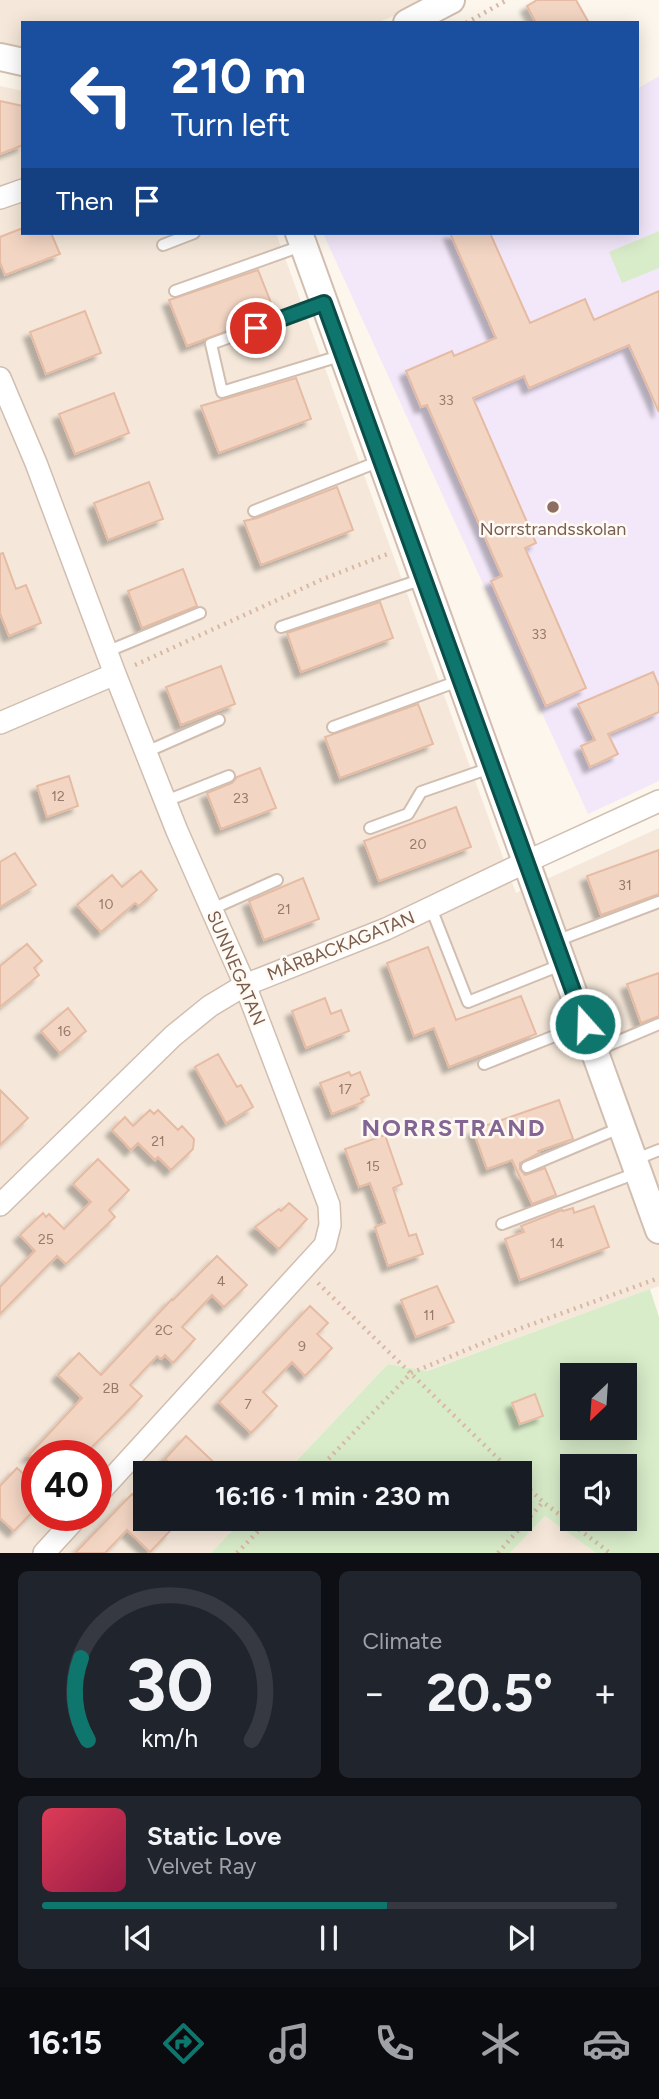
<!DOCTYPE html>
<html lang="en">
<head>
<meta charset="utf-8">
<style>
	:root { --surface:#171b24; --page:#20242c; --text:#f1f3f6; --muted:#9ea1a6; --line:#363941; --accent:#0f766e }
	body { margin:0; font-family:Figtree,sans-serif; background:var(--page); color:var(--text); height:100vh; display:flex; flex-direction:column; font-size:26px; white-space:nowrap }
	* { box-sizing:border-box; margin:0 }
	p { font-size:23px; color:var(--muted) }
	.icon { flex:none; width:38px; height:38px; fill:none; stroke:currentColor; stroke-width:2; stroke-linecap:round; stroke-linejoin:round }
	.map { position:relative; height:1553px; overflow:hidden }
	.details { display:flex; flex-direction:column; gap:18px; padding:18px; background:#0d0f14; flex:1 }
	.details>* { flex:none }
	.top-card { position:absolute; left:21px; top:21px; width:618px; height:214px; border-radius:0px; box-shadow:0 4px 18px #0003; background:#1a4fa0; color:#fff; overflow:hidden }
	.needle { width:46px; rotate:205deg }
	.buttons { position:absolute; left:560px; top:1363px; display:grid; gap:14px }
	.buttons a { display:grid; place-items:center; width:77px; height:77px; border-radius:0px; background:var(--surface); box-shadow:0 4px 18px #0003; font-size:35px }
	.speed { position:absolute; left:21px; top:1440px; display:flex; gap:14px; font-size:35px; font-weight:700; text-align:center }
	.speed>* { display:grid; place-content:center; width:91px; height:91px; border-radius:50%; background:var(--surface); box-shadow:0 4px 18px #0003; line-height:1 }
	.speed .limit { border:10px solid #d22; background:#fff; color:#111 }
	.pin { position:absolute; display:grid; place-items:center; width:60px; height:60px; color:#fff; margin:-30px; border:4px solid #fff; border-radius:50%; box-shadow:0 2px 7px #0007 }
	.me { position:absolute; width:77px; margin:-38px; rotate:340deg; stroke-linejoin:round; filter:drop-shadow(0 0 5px #0008) }
	.turn { display:flex; align-items:center; gap:24px; height:147px; padding:0 35px; font-size:32px }
	.turn .icon { width:91px; height:91px; stroke-width:2.5 }
	.turn b { display:block; font-size:49px; line-height:60px }
	.then { display:flex; align-items:center; height:66px; padding:0 35px; background:#0003; gap:14px; font-size:26px }
	.big { font-size:52px; font-weight:700; line-height:1.1 }
	.details .card { flex:1; display:flex; flex-direction:column; justify-content:center; gap:10px; min-width:0; padding:0 24px; border-radius:10px; background:var(--page) }
	.details .dial { align-items:center; gap:0 }
	.dial svg { height:182px; overflow:visible; fill:none; stroke:var(--line); stroke-width:7; stroke-linecap:round; text-anchor:middle }
	.dial text { fill:var(--text); stroke:none }
	.song { display:flex; align-items:center; gap:21px }
	.cover { width:84px; height:84px; border-radius:10px; background:linear-gradient(135deg,hsl(350 70% 55%),hsl(340 70% 35%)) }
	.played { height:7px; border-radius:4px; background:linear-gradient(90deg,var(--accent) 60%,var(--line) 60%) }
	.keys { display:flex; justify-content:space-around; direction:ltr }
	.heat { display:flex; justify-content:space-between; align-items:center; font-size:38px; direction:ltr }
	.details .tiles { flex:1; display:grid; gap:18px; grid-template-columns:1fr 1fr }
	.card:last-child { grid-column:span 2 }
	.trip { position:absolute; left:133px; top:1461px; width:399px; height:70px; border-radius:0px; background:var(--surface); box-shadow:0 4px 18px #0003; font-weight:700; line-height:70px; text-align:center }
	.tab-bar { display:flex; height:112px; justify-content:space-around; align-items:center; background:#090b0e; color:var(--muted) }
	.tab-bar .icon { width:49px; height:49px }
	.tab-bar .on { color:var(--accent) }
	.tab-bar b { font-size:32px; color:var(--text) }
	.map>svg:first-child { display:block }
	.residential { fill:#f5e8da; fill-rule:evenodd }
	.education { fill:#f3e8fa }
	.green { fill:#d8ecc9; fill-rule:evenodd }
	.building { fill:#f3d5c3; stroke:#e6bba3; stroke-width:2; filter:url(#shadow) }
	.lines { fill:none; stroke-linecap:round; stroke-linejoin:round }
	.service-casing { stroke:#d1beb0; stroke-width:14 }
	.minor-casing { stroke:#d1beb0; stroke-width:24 }
	.tertiary-casing { stroke:#d1beb0; stroke-width:30 }
	.path { stroke:#d9b8a5; stroke-width:4.5; stroke-dasharray:2 5; stroke-linecap:butt }
	.service { stroke:#fff; stroke-width:10 }
	.minor { stroke:#fff; stroke-width:21 }
	.tertiary { stroke:#fff; stroke-width:26 }
	.route-casing { stroke:#0a4d48; stroke-width:18 }
	.route { stroke:#0f766e; stroke-width:12 }
	.education-dot { fill:#8d6e63; stroke:#fffaf3; stroke-width:2.5 }
	.labels { text-anchor:middle; stroke-width:5; stroke-linejoin:round; paint-order:stroke }
	.number-label { font-size:14px; fill:#987a6a }
	.education-label { font-size:18px; fill:#785e54; stroke:#fffaf3 }
	.street-label { font-size:18px; fill:#7a5c4d; stroke:#fffaf3 }
	.district-label { font-size:24px; font-weight:bold; letter-spacing:2px; fill:#846695; stroke:#fffaf3 }
</style>
</head>
<body>
<div class="map">
<svg width="659" height="1553" viewBox="0 0 659 1553">
	<defs>
		<filter id="shadow"><feDropShadow dx="-6" dy="6" stdDeviation="2" flood-color="#0004"/></filter>
	</defs>
	<rect width="100%" height="100%" fill="#fdf6ec"/>
	<path class="residential" d="M0,0H435L376,23H23V50L0,44Z
		M0,86L23,91V233H276L516,893L659,828V1286L426,1371L388,1364L285,1473L145,1474V1519H243L211,1553H0ZM37,1456H96V1516H37Z
		M545,1516L596,1553H510Z"/>
	<path class="education" d="M659,76V781L588,814L323,233H637V89Z"/>
	<path class="green" d="M659,231V268L622,283L609,252Z
		M650,1289L659,1317V1553H596L545,1516L510,1553H211L243,1519H520V1474L285,1473L388,1364L427,1371ZM572,1376H625V1428H572ZM572,1466H625V1519H572Z"/>
	<path class="building" d="M537,0H576L589,23H536L527,6Z
		M0,101L23,106V145L0,154Z
		M23,228V233H51L60,254L5,275L0,262V237Z
		M450,233H490L530,323L585,299L594,320L659,291V412L629,345L529,388L524,376L473,398L536,543L525,548L586,688L546,706L491,581L502,576L427,405L421,407L406,371L452,351L454,356L496,338Z
		M258,270L275,313L187,346L169,300Z
		M85,311L101,353L46,374L30,332Z
		M296,378L311,419L219,453L201,406Z
		M114,393L129,433L75,454L59,414Z
		M149,482L163,519L108,540L94,503Z
		M337,487L353,530L261,565L244,521L257,518Z
		M3,553L16,589L26,585L41,623L9,636L0,613V554Z
		M183,569L197,606L142,628L128,591Z
		M380,602L393,638L301,672L287,633Z
		M221,666L235,704L181,725L166,687Z
		M653,672L659,686V712L608,734L618,754L590,767L581,746L595,740L578,704Z
		M418,704L433,744L340,778L325,737Z
		M260,768L276,808L221,829L207,793L232,783L237,777Z
		M69,776L78,806L47,817L37,786Z
		M456,807L471,847L379,881L364,841Z
		M659,850V894L601,915L587,876Z
		M15,853L36,885L0,907V862Z
		M141,871L157,890L139,906L135,903L101,932L77,905L112,875L122,887Z
		M303,878L319,919L264,940L249,901Z
		M27,944L42,961L34,968L39,975L0,1007V966Z
		M428,947L456,1020L521,996L536,1034L449,1067L434,1028L414,1036L387,963Z
		M659,973V1016L641,1023L627,984Z
		M325,998L331,1014L341,1010L349,1031L306,1048L292,1011Z
		M68,1008L86,1031L60,1053L41,1031Z
		M218,1054L237,1087L241,1085L253,1107L226,1123L195,1067Z
		M349,1072L351,1076L360,1072L369,1095L361,1099L363,1102L332,1114L320,1083Z
		M0,1090L28,1118L0,1145Z
		M559,1100L573,1139L538,1151L539,1153L520,1163V1169L525,1175L545,1168L556,1195L532,1204L512,1160L487,1169L473,1130Z
		M150,1110L154,1114L158,1110L178,1130L182,1126L194,1139L193,1149L171,1170L158,1157L155,1160L138,1143L131,1150L112,1130L125,1117L133,1126Z
		M385,1135L402,1184L393,1188L409,1236L416,1234L423,1254L388,1266L375,1227L385,1223L370,1183L359,1187L345,1149Z
		M98,1159L129,1190L109,1210L115,1217L66,1264L57,1256L0,1314V1287L35,1251L20,1235L43,1213L46,1217L49,1214L64,1229L91,1202L73,1184Z
		M289,1203L307,1219L279,1249L255,1227L279,1209L281,1211Z
		M594,1206L609,1247L520,1280L505,1239L524,1232L521,1226L562,1210L563,1211L573,1208L574,1213Z
		M217,1256L247,1285L224,1307L212,1295L182,1327L195,1339L173,1363L165,1355L161,1359L157,1356L130,1385L142,1396L119,1420L83,1456H28L82,1398L58,1375L79,1353L101,1375L172,1299L173,1300Z
		M437,1286L454,1322L416,1337L401,1300Z
		M310,1306L328,1323L317,1334L332,1348L305,1376L292,1362L263,1392L277,1406L251,1433L219,1402Z
		M535,1394L543,1416L520,1424L512,1403Z
		M186,1436L226,1474H180L165,1459Z
		M17,1468L37,1486V1507L14,1531L0,1518V1486Z
		M132,1494L145,1507V1519H158L170,1531L150,1552L127,1530L105,1553H75Z"/>
	<g class="lines">
		<defs>
			<path id="service" d="M163,245L194,233
				M175,291L304,245
				M324,303L211,344L222,392L343,355
				M254,511L380,461
				M281,627L423,579
				M106,652L200,613
				M333,727L461,680
				M146,752L219,720
				M166,801L229,776
				M370,828L408,814L421,792L493,767
				M431,908L468,1002L563,964
				M212,909L277,880
				M556,941L659,902
				M595,1051L659,1024
				M484,1064L585,1024
				M634,1160L659,1150
				M527,1167L622,1127
				M502,1224L639,1172"/>
			<path id="minor" d="M0,198L23,190
				M0,378L36,463L115,674L177,831L245,985L329,1205L330,1225L325,1245L96,1496
				M0,723L115,674
				M0,1205L173,1036L210,1006L245,985L386,929L528,861L659,801
				M44,1553L78,1516"/>
			<path id="tertiary" d="M407,23L451,0
				M0,57L23,62
				M299,233L659,1230"/>
		</defs>
		<use href="#service" class="service-casing"/>
		<use href="#minor" class="minor-casing"/>
		<use href="#tertiary" class="tertiary-casing"/>
		<path class="path" d="M466,23L507,0
			M135,665L323,579L390,553
			M318,1283L514,1474
			M314,1474L411,1373L502,1335L659,1278
			M520,1480L543,1502L610,1553
			M237,1553L270,1519
			M498,1553L543,1502"/>
		<use href="#service" class="service"/>
		<use href="#minor" class="minor"/>
		<use href="#tertiary" class="tertiary"/>
	</g>
	<g class="lines">
		<defs>
			<path id="route" d="M256,328L324,303L585,1024"/>
		</defs>
		<use href="#route" class="route-casing"/>
		<use href="#route" class="route"/>
	</g>
	<circle class="education-dot" cx="553" cy="507" r="7"/>
	<g class="labels">
		<g class="number-label">
			<text x="446" y="405">33</text>
			<text x="539" y="639">33</text>
			<text x="58" y="801">12</text>
			<text x="241" y="803">23</text>
			<text x="418" y="849">20</text>
			<text x="625" y="890">31</text>
			<text x="106" y="909">10</text>
			<text x="284" y="914">21</text>
			<text x="64" y="1036">16</text>
			<text x="345" y="1094">17</text>
			<text x="158" y="1146">21</text>
			<text x="373" y="1171">15</text>
			<text x="46" y="1244">25</text>
			<text x="557" y="1248">14</text>
			<text x="221" y="1286">4</text>
			<text x="429" y="1320">11</text>
			<text x="164" y="1335">2C</text>
			<text x="302" y="1351">9</text>
			<text x="111" y="1393">2B</text>
			<text x="248" y="1409">7</text>
		</g>
		<g class="education-label">
			<text x="553" y="535">Norrstrandsskolan</text>
		</g>
		<g class="street-label">
			<text transform="translate(341 946) rotate(-22)" y="6">MÅRBACKAGATAN</text>
			<text transform="translate(236 968) rotate(67)" y="6">SUNNEGATAN</text>
		</g>
		<g class="district-label">
			<text x="454" y="1136">NORRSTRAND</text>
		</g>
	</g>
</svg>
<div class="buttons">
<a><svg class="needle" viewBox="-14 -14 28 28"><path d="M0-13l5 13h-10z" fill="#e53935"/><path d="M0 13l5-13h-10z" fill="#9ea1a6"/></svg></a>
<a><svg class="icon" aria-label="sound" viewBox="0 0 24 24"><path d="M4 9h4l5-4v14l-5-4H4zM17 9q2 3 0 6"/></svg></a>
</div>
<div class="speed"><div class="limit">40</div></div>
<div class="pin" style="left:256px;top:328px;background:#d93025"><svg class="icon" aria-label="arrive" viewBox="0 0 24 24"><path d="M6 21V4h12l-3 4 3 4H6"/></svg></div>
<svg class="me" style="left:585px;top:1024px" viewBox="-20 -20 40 40"><circle r="17" fill="#0f766e" stroke="#fff" stroke-width="3"/><path d="M0-11L8 9 0 5-8 9z" fill="#fff"/></svg>
<div class="trip">16:16 · 1 min · 230 m</div>
<div class="top-card">
<div class="turn"><svg class="icon" aria-label="left" viewBox="0 0 24 24"><path d="M17 20v-9H6M10 6l-5 5 5 5"/></svg><div><b>210 m</b>Turn left</div></div>
<div class="then">Then<svg class="icon" aria-label="arrive" viewBox="0 0 24 24"><path d="M6 21V4h12l-3 4 3 4H6"/></svg></div>
</div>
</div>
<section class="details">
<div class="tiles">
<div class="card dial"><svg viewBox="0 0 100 80">
<path d="M14 69A42 42 0 1 1 86 69"/>
<path d="M14 69A42 42 0 0 1 11 33" stroke="#0f766e"/>
<text x="50" y="56" font-size="32" font-weight="700">30</text>
<text x="50" y="72" font-size="11">km/h</text>
</svg></div>
<div class="card"><p>Climate</p>
<div class="heat"><a>−</a><b class="big">20.5°</b><a>+</a></div>
</div>
<div class="card">
<div class="song"><i class="cover"></i><div><b>Static Love</b><p>Velvet Ray</p></div></div>
<div class="played"></div>
<div class="keys"><svg class="icon" aria-label="previous" viewBox="0 0 24 24"><path d="M18 5L8 12l10 7zM5 5v14"/></svg><svg class="icon" aria-label="pause" viewBox="0 0 24 24"><path d="M8 5v14M16 5v14"/></svg><svg class="icon" aria-label="next" viewBox="0 0 24 24"><path d="M6 5l10 7-10 7zM19 5v14"/></svg></div>
</div>
</div>
</section>
<nav class="tab-bar">
<b>16:15</b>
<svg class="icon on" aria-label="directions" viewBox="0 0 24 24"><path d="M12 3l9 9-9 9-9-9zM9 14v-3h6M13 9l2 2-2 2"/></svg>
<svg class="icon" aria-label="music" viewBox="0 0 24 24"><path d="M9 18V5l10-2v13"/><circle cx="6" cy="18" r="3"/><circle cx="16" cy="16" r="3"/></svg>
<svg class="icon" aria-label="phone" viewBox="0 0 24 24"><path d="M5 4h4l2 5-3 2q2 4 5 5l2-3 5 2v4C11 20 4 13 5 4z"/></svg>
<svg class="icon" aria-label="climate" viewBox="0 0 24 24"><path d="M12 3v18M4 7l16 10M4 17L20 7"/></svg>
<svg class="icon" aria-label="car" viewBox="0 0 24 24"><path d="M5 17H2v-5l4-1 3-4h7l3 4 3 1v5h-3M9 17h6M6 11h13"/><circle cx="7" cy="17" r="2"/><circle cx="17" cy="17" r="2"/></svg>
</nav>
</body>
</html>
